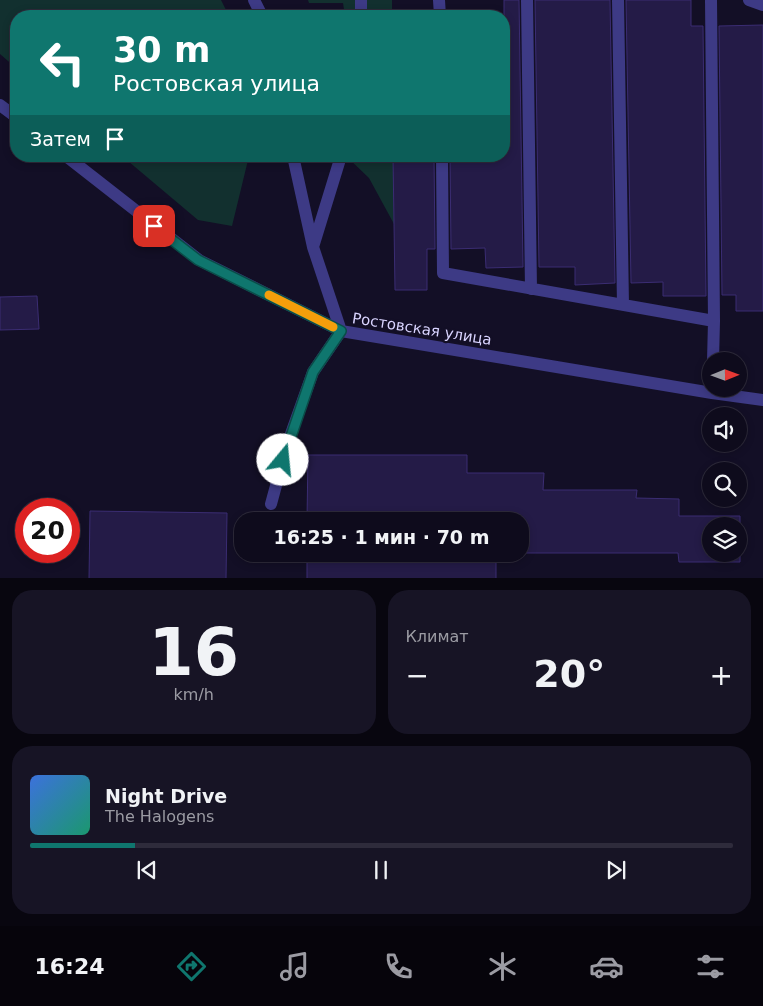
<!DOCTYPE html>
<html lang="ru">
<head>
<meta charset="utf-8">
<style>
	:root { --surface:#0e0b1c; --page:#171425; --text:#f1f3f6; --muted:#9b9ba3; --line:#2e2b3b; --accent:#0f766e }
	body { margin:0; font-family:"DejaVu Sans",sans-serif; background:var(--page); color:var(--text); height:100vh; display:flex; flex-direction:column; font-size:19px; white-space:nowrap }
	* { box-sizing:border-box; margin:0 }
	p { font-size:16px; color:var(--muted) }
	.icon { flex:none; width:28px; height:28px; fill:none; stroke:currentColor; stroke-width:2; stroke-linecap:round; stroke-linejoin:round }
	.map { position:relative; height:578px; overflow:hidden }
	.drawer { display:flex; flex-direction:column; gap:12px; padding:12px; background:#08060f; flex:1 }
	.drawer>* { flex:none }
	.hud { position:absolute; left:10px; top:10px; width:500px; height:152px; border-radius:20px; box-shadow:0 2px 8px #0003,0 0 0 1px var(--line); background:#0f766e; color:#fff; overflow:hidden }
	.needle { width:32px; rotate:89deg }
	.controls { position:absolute; left:702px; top:352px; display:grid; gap:10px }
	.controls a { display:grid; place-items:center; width:45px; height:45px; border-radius:50%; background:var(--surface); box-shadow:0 2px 8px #0003,0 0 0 1px var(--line); font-size:25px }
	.speed { position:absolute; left:15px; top:498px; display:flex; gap:10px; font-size:25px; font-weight:700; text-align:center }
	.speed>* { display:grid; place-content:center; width:65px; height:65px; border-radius:50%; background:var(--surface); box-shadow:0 2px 8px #0003,0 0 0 1px var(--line); line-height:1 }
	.speed .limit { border:8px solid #d22; background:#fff; color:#111 }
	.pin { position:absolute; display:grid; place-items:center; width:42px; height:42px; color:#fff; margin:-21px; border-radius:10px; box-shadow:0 2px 8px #0006 }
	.me { position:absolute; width:55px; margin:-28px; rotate:17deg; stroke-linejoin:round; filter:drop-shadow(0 0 4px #0008) }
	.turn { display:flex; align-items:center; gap:18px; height:105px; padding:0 20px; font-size:22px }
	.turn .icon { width:65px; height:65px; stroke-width:2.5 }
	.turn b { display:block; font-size:35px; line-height:42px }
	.then { display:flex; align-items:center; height:48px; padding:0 20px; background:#0003; gap:10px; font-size:19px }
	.big { font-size:38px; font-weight:800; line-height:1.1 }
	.drawer .card { flex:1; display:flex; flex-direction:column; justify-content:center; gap:8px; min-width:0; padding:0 18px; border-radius:20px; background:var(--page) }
	.drawer .dial { align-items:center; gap:0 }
	.dial b { font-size:65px; line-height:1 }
	.song { display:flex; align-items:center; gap:15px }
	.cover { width:60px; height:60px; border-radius:8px; background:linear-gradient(135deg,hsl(220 70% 55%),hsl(160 70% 35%)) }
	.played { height:5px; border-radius:2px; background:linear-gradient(90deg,var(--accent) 15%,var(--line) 15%) }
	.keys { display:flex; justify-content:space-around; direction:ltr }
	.heat { display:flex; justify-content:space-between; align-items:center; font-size:28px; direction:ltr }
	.drawer .tiles { flex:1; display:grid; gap:12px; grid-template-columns:1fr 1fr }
	.card:last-child { grid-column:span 2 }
	.trip { position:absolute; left:234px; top:512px; width:295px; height:50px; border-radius:20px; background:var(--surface); box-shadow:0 2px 8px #0003,0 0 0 1px var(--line); font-weight:800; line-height:50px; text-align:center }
	.dock { display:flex; height:80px; justify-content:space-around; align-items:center; background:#06040b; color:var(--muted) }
	.dock .icon { width:35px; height:35px }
	.dock .on { color:var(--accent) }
	.dock b { font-size:22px; color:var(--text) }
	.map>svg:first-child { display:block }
	.green { fill:#12302f }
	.building { fill:#241b47; stroke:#3b2d73; fill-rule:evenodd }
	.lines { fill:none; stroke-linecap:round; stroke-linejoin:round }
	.minor { stroke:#3d3a85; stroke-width:12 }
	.route-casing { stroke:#0a4d48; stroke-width:12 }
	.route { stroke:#0f766e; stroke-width:9 }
	.slow { stroke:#f59e0b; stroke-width:9 }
	.labels { text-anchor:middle; stroke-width:4.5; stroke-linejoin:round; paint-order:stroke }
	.street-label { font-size:15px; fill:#d9d4ff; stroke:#130f26 }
</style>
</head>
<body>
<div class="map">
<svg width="763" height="579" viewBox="0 0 763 579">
	<rect width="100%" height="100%" fill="#130f26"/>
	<path class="green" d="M0,0H221L229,16H16V68L0,54Z
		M308,0H392V16H345L343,3H309Z
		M122,156H249L232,226L198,220Z
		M346,156H393L394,224L369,178Z"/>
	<path class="building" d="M504,0H519L523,267L486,268L485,248L451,249L450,156H504Z
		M535,0H610L615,283L575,285V267H539Z
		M626,0H691V26H703L706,296H663V282L631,283Z
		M763,25V311H736V295H722L719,26Z
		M393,156H434L435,249H427V290H395Z
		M37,296L39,329L0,330V297Z
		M308,455H467V473H544L543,490H637L636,498L679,499V516H740V562H679L678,553H520V521H307ZM711,526H739V554H711Z
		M90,511L227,513L226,579H89Z
		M307,554H496V579H307Z"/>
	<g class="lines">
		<path class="minor" d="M254,0L262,16
			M439,0L440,16
			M527,0L531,289
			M618,0L623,305
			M711,0L714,321L713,361
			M749,0L763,5
			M361,16V0
			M0,105L16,117
			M66,156L199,260L341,331L712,393L763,400
			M442,156L443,273L714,321
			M313,247L341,156
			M271,504L287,445L313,372L341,331L313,247L293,156"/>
	</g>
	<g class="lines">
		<defs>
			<path id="route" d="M154,226L198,260L341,331L313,372L283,460"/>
		</defs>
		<use href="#route" class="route-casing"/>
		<use href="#route" class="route"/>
		<path class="slow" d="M269,295L333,327"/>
	</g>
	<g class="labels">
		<g class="street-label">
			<text transform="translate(422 329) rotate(9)" y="5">Ростовская улица</text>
		</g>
	</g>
</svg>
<div class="controls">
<a><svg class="needle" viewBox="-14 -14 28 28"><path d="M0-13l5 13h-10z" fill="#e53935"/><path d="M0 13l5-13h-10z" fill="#9b9ba3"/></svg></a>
<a><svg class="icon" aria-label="sound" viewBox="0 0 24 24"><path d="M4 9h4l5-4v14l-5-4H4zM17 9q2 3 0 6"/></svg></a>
<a><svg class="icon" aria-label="search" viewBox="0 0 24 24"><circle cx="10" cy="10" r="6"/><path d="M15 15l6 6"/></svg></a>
<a><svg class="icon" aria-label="layers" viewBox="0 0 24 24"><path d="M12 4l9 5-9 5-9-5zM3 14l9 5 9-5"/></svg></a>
</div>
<div class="speed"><div class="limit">20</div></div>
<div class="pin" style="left:154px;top:226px;background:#d93025"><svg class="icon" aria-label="arrive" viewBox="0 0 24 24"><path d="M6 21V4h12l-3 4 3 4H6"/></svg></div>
<svg class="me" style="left:283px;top:460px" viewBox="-20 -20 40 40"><circle r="19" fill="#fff"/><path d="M0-13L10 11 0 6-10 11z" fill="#0f766e"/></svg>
<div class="trip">16:25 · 1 мин · 70 m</div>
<div class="hud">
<div class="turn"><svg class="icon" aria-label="left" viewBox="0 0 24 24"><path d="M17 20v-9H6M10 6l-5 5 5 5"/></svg><div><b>30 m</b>Ростовская улица</div></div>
<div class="then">Затем<svg class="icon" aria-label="arrive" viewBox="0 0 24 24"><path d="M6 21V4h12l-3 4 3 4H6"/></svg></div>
</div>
</div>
<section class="drawer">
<div class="tiles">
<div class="card dial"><b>16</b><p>km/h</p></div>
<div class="card"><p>Климат</p>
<div class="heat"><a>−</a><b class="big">20°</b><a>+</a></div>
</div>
<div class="card">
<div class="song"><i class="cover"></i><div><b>Night Drive</b><p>The Halogens</p></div></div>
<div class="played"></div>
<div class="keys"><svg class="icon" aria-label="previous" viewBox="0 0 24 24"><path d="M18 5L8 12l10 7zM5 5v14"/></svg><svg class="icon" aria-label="pause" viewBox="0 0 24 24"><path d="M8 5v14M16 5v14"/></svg><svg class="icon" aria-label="next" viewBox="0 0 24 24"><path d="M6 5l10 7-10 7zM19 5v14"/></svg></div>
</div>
</div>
</section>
<nav class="dock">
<b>16:24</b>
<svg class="icon on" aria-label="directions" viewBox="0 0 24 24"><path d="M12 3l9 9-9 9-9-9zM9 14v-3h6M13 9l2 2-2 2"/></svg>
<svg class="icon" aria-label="music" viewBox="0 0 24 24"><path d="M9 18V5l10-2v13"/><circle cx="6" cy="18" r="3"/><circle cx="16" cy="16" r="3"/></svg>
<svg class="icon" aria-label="phone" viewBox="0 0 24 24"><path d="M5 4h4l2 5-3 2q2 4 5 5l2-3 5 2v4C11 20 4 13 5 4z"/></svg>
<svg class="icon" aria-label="climate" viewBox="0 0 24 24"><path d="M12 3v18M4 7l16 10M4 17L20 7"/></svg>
<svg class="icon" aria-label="car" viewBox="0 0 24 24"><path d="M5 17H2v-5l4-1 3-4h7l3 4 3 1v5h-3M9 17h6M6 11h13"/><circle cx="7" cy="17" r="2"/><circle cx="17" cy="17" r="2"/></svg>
<svg class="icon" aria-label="filters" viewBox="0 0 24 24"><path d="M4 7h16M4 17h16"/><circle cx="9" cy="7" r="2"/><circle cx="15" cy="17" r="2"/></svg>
</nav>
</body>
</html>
